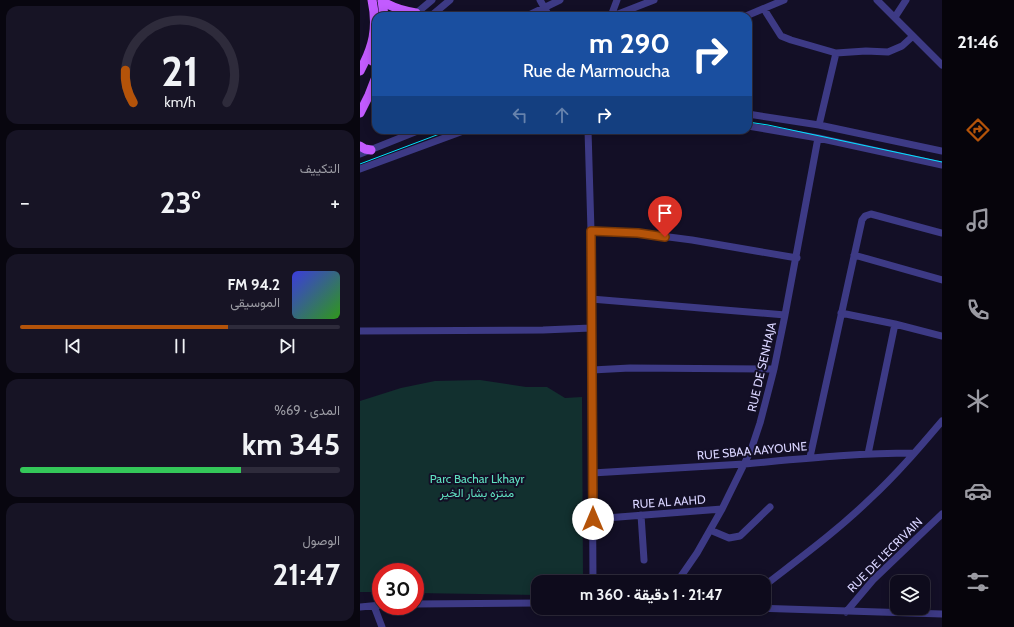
<!DOCTYPE html>
<html lang="ar">
<head>
<meta charset="utf-8">
<style>
	:root { --surface:#0e0b1c; --page:#171425; --text:#f1f3f6; --muted:#9b9ba3; --line:#2e2b3b; --accent:#b45309 }
	body { margin:0; font-family:Cabin,Vazirmatn,sans-serif; background:var(--page); color:var(--text); direction:rtl; height:100vh; display:flex; flex-direction:column; font-size:15px; white-space:nowrap }
	* { box-sizing:border-box; margin:0 }
	p { font-size:13px; color:var(--muted) }
	.icon { flex:none; width:22px; height:22px; fill:none; stroke:currentColor; stroke-width:2; stroke-linecap:round; stroke-linejoin:round }
	.map { position:relative; flex:1; overflow:hidden; direction:ltr }
	.panel { display:flex; flex-direction:column; gap:6px; padding:6px; background:#08060f; width:360px }
	.panel>* { flex:none }
	.hud { position:absolute; left:12px; top:12px; width:380px; height:122px; border-radius:12px; box-shadow:0 2px 10px #0003,0 0 0 1px var(--line); direction:rtl; background:#1a4fa0; color:#fff; overflow:hidden }
	.tools { position:absolute; left:530px; top:575px; display:grid; gap:8px }
	.tools a { display:grid; place-items:center; width:40px; height:40px; border-radius:8px; background:var(--surface); box-shadow:0 2px 10px #0003,0 0 0 1px var(--line); font-size:20px }
	.speed { position:absolute; left:12px; top:563px; display:flex; gap:8px; font-size:20px; font-weight:700; text-align:center }
	.speed>* { display:grid; place-content:center; width:52px; height:52px; border-radius:50%; background:var(--surface); box-shadow:0 2px 10px #0003,0 0 0 1px var(--line); line-height:1 }
	.speed .limit { border:6px solid #d22; background:#fff; color:#111 }
	.pin { position:absolute; display:grid; place-items:center; width:34px; height:34px; color:#fff; margin:-41px -17px; border-radius:50% 50% 50% 0; rotate:-45deg; box-shadow:0 0 4px #0007 }
	.pin .icon { rotate:45deg }
	.me { position:absolute; width:44px; margin:-22px; rotate:0deg; stroke-linejoin:round; filter:drop-shadow(0 0 3px #0008) }
	.turn { display:flex; align-items:center; gap:14px; height:84px; padding:0 16px; font-size:18px }
	.turn .icon { width:52px; height:52px; stroke-width:2.5 }
	.turn b { display:block; font-size:28px; line-height:34px }
	.lanes { display:flex; align-items:center; height:38px; padding:0 16px; background:#0003; justify-content:center; gap:20px; direction:ltr }
	.lanes .off { opacity:.35 }
	.big { font-size:30px; font-weight:800; line-height:1.1 }
	.panel .widget { flex:1; display:flex; flex-direction:column; justify-content:center; gap:6px; min-width:0; padding:0 14px; border-radius:12px; background:var(--page) }
	.panel .dial { align-items:center; gap:0 }
	.dial svg { height:104px; overflow:visible; fill:none; stroke:var(--line); stroke-width:7; stroke-linecap:round; text-anchor:middle }
	.dial text { fill:var(--text); stroke:none }
	.song { display:flex; align-items:center; gap:12px }
	.cover { width:48px; height:48px; border-radius:6px; background:linear-gradient(135deg,hsl(240 70% 55%),hsl(110 70% 35%)) }
	.played { height:4px; border-radius:2px; background:linear-gradient(90deg,var(--accent) 65%,var(--line) 65%) }
	.keys { display:flex; justify-content:space-around; direction:ltr }
	.heat { display:flex; justify-content:space-between; align-items:center; font-size:22px; direction:ltr }
	.charge { height:6px; border-radius:3px; background:linear-gradient(90deg,#34c759 69%,var(--line) 0) }
	.trip { position:absolute; left:171px; top:575px; width:240px; height:40px; border-radius:12px; background:var(--surface); box-shadow:0 2px 10px #0003,0 0 0 1px var(--line); font-weight:800; line-height:40px; text-align:center; direction:rtl }
	main { display:flex; flex:1; min-height:0 }
	.tabs { display:flex; flex-direction:column; width:72px; justify-content:space-around; align-items:center; background:#06040b; color:var(--muted) }
	.tabs .icon { width:28px; height:28px }
	.tabs .active { color:var(--accent) }
	.tabs b { font-size:18px; color:var(--text) }
	.map>svg:first-child { display:block }
	.green { fill:#12302f }
	.lines { fill:none; stroke-linecap:round; stroke-linejoin:round }
	.minor { stroke:#3d3a85; stroke-width:7 }
	.major { stroke:#c25bff; stroke-width:9 }
	.tram { stroke:#00e5ff; stroke-width:1 }
	.route-casing { stroke:#753606; stroke-width:10 }
	.route { stroke:#b45309; stroke-width:7 }
	.labels { text-anchor:middle; stroke-width:4; stroke-linejoin:round; paint-order:stroke }
	.street-label { font-size:12px; fill:#d9d4ff; stroke:#130f26 }
	.park-label { font-size:12px; fill:#5fe0c0; stroke:#130f26 }
</style>
</head>
<body>
<main>
<nav class="tabs">
<b>21:46</b>
<svg class="icon active" aria-label="directions" viewBox="0 0 24 24"><path d="M12 3l9 9-9 9-9-9zM9 14v-3h6M13 9l2 2-2 2"/></svg>
<svg class="icon" aria-label="music" viewBox="0 0 24 24"><path d="M9 18V5l10-2v13"/><circle cx="6" cy="18" r="3"/><circle cx="16" cy="16" r="3"/></svg>
<svg class="icon" aria-label="phone" viewBox="0 0 24 24"><path d="M5 4h4l2 5-3 2q2 4 5 5l2-3 5 2v4C11 20 4 13 5 4z"/></svg>
<svg class="icon" aria-label="climate" viewBox="0 0 24 24"><path d="M12 3v18M4 7l16 10M4 17L20 7"/></svg>
<svg class="icon" aria-label="car" viewBox="0 0 24 24"><path d="M5 17H2v-5l4-1 3-4h7l3 4 3 1v5h-3M9 17h6M6 11h13"/><circle cx="7" cy="17" r="2"/><circle cx="17" cy="17" r="2"/></svg>
<svg class="icon" aria-label="filters" viewBox="0 0 24 24"><path d="M4 7h16M4 17h16"/><circle cx="9" cy="7" r="2"/><circle cx="15" cy="17" r="2"/></svg>
</nav>
<div class="map">
<svg width="582" height="627" viewBox="0 0 582 627">
	<rect width="100%" height="100%" fill="#130f26"/>
	<path class="green" d="M120,380L166,387H187L205,398L222,397L223,579L221,582H178V595L55,593V572H21V592H0V401L41,388L75,381Z"/>
	<g class="lines">
		<path class="minor" d="M180,0L189,16
			M517,0L582,65
			M404,9L421,36L431,40L476,53L506,51L528,52L542,46L553,36
			M53,16L72,0
			M71,16L90,0
			M167,16L200,0
			M251,16L257,0
			M253,16L294,0
			M386,16L424,0
			M535,17L546,0
			M388,114L459,125L582,151
			M459,125L476,53
			M388,126L458,138L582,165
			M228,130L231,231L233,582
			M0,154L60,130
			M0,169L106,130
			M231,231L278,233L332,240L437,258
			M494,255L582,280
			M231,299L425,315
			M481,313L535,324L582,336
			M0,331L183,330L231,328
			M232,370L270,368L414,369
			M508,454L535,324
			M450,457L502,220L505,216L511,214L582,233
			M232,473C283,470 333,467 384,464C440,459 497,453 553,453
			M281,515L284,560
			M233,519L362,509
			M350,530L369,538L380,536L410,507
			M317,582L337,553L362,509L391,450L400,423L414,369L425,315L458,138
			M404,586C440,558 477,531 510,499C536,475 559,448 582,421
			M55,604L178,603
			M14,606L22,627
			M0,607L21,605
			M395,608L582,614
			M486,612L513,580L582,514"/>
		<path class="major" d="M22,0L24,16
			M22,1C33,8 43,11 56,13
			M9,54L12,61L16,63
			M0,71C13,47 18,28 12,0
			M0,113L9,95L16,77
			M0,146L5,149L11,150"/>
		<path class="tram" d="M388,122L408,125L582,162
			M0,164L90,130"/>
	</g>
	<g class="lines">
		<defs>
			<path id="route" d="M233,519L231,231L278,233L305,237"/>
		</defs>
		<use href="#route" class="route-casing"/>
		<use href="#route" class="route"/>
	</g>
	<g class="labels">
		<g class="street-label">
			<text transform="translate(402 367) rotate(-77)" y="4">RUE DE SENHAJA</text>
			<text transform="translate(392 451) rotate(-5)" y="4">RUE SBAA AAYOUNE</text>
			<text transform="translate(309 502) rotate(-4)" y="4">RUE AL AAHD</text>
			<text transform="translate(525 555) rotate(-45)" y="4">RUE DE L'ECRIVAIN</text>
		</g>
		<g class="park-label">
			<text x="117" y="483">Parc Bachar Lkhayr<tspan x="117" dy="14">منتزه بشار الخير</tspan></text>
		</g>
	</g>
</svg>
<div class="tools">
<a><svg class="icon" aria-label="layers" viewBox="0 0 24 24"><path d="M12 4l9 5-9 5-9-5zM3 14l9 5 9-5"/></svg></a>
</div>
<div class="speed"><div class="limit">30</div></div>
<div class="pin" style="left:305px;top:237px;background:#d93025"><svg class="icon" aria-label="arrive" viewBox="0 0 24 24"><path d="M6 21V4h12l-3 4 3 4H6"/></svg></div>
<svg class="me" style="left:233px;top:519px" viewBox="-20 -20 40 40"><circle r="19" fill="#fff"/><path d="M0-13L10 11 0 6-10 11z" fill="#b45309"/></svg>
<div class="trip">21:47 · 1 دقيقة · 360 m</div>
<div class="hud">
<div class="turn"><svg class="icon" aria-label="right" viewBox="0 0 24 24"><path d="M7 20v-9h11M14 6l5 5-5 5"/></svg><div><b>290 m</b>Rue de Marmoucha</div></div>
<div class="lanes"><svg class="icon off" aria-label="left" viewBox="0 0 24 24"><path d="M17 20v-9H6M10 6l-5 5 5 5"/></svg><svg class="icon off" aria-label="ahead" viewBox="0 0 24 24"><path d="M12 20V5M6 11l6-6 6 6"/></svg><svg class="icon" aria-label="right" viewBox="0 0 24 24"><path d="M7 20v-9h11M14 6l5 5-5 5"/></svg></div>
</div>
</div>
<section class="panel">
<div class="widget dial"><svg viewBox="0 0 100 80">
<path d="M14 69A42 42 0 1 1 86 69"/>
<path d="M14 69A42 42 0 0 1 8 44" stroke="#b45309"/>
<text x="50" y="56" font-size="32" font-weight="700">21</text>
<text x="50" y="72" font-size="11">km/h</text>
</svg></div>
<div class="widget"><p>التكييف</p>
<div class="heat"><a>−</a><b class="big">23°</b><a>+</a></div>
</div>
<div class="widget">
<div class="song"><i class="cover"></i><div><b>94.2 FM</b><p>الموسيقى</p></div></div>
<div class="played"></div>
<div class="keys"><svg class="icon" aria-label="previous" viewBox="0 0 24 24"><path d="M18 5L8 12l10 7zM5 5v14"/></svg><svg class="icon" aria-label="pause" viewBox="0 0 24 24"><path d="M8 5v14M16 5v14"/></svg><svg class="icon" aria-label="next" viewBox="0 0 24 24"><path d="M6 5l10 7-10 7zM19 5v14"/></svg></div>
</div>
<div class="widget"><p>المدى · 69%</p><b class="big">345 km</b><div class="charge"></div></div>
<div class="widget"><p>الوصول</p><b class="big">21:47</b></div>
</section>
</main>
</body>
</html>
